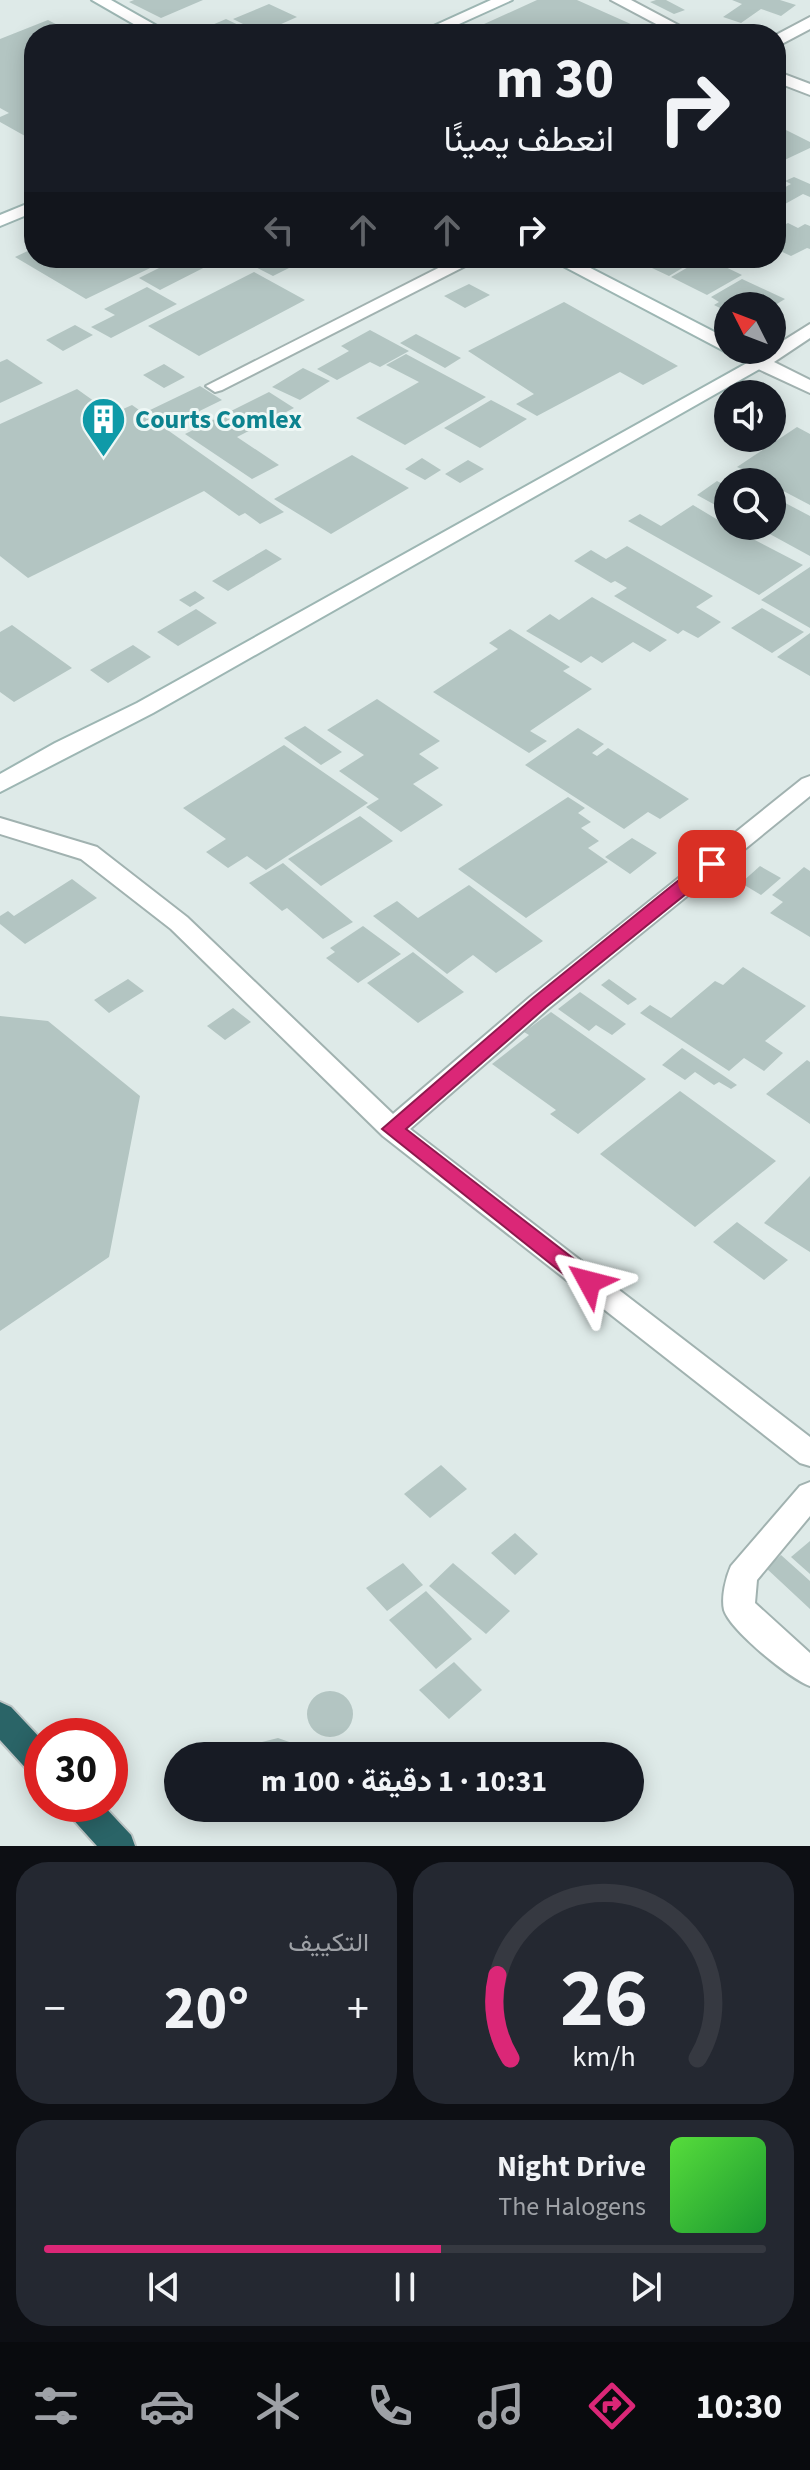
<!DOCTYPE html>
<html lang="ar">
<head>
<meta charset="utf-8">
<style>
	:root { --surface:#171b24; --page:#242831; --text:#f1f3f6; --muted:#9ea1a6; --line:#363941; --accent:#db2777 }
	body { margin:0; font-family:"Source Sans 3",Vazirmatn,sans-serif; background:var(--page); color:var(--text); direction:rtl; height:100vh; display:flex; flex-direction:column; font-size:30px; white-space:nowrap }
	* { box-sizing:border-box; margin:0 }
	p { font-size:26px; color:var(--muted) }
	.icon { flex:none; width:44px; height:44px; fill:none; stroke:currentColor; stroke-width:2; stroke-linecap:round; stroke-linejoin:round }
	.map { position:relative; height:1846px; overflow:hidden; direction:ltr }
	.drawer { display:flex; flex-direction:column; gap:16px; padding:16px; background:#0d0f14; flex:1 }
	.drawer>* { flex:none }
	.guide { position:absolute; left:24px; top:24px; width:762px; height:244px; border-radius:32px; box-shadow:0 4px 20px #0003; direction:rtl; background:#171b24; color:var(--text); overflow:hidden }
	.needle { width:52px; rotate:312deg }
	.buttons { position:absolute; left:714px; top:292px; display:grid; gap:16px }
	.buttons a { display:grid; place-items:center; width:72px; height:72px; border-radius:50%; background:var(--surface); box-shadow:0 4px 20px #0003; font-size:40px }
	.speed { position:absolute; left:24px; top:1718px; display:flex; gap:16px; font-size:40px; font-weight:700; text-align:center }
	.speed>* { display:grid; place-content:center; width:104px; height:104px; border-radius:50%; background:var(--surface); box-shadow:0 4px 20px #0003; line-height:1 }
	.speed .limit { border:12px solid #d22; background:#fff; color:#111 }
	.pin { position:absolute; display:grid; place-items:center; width:68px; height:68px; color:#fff; margin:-34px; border-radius:16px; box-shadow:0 4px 12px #0006 }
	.me { position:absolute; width:88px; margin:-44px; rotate:308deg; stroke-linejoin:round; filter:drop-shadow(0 0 6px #0008) }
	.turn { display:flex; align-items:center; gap:28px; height:168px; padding:0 40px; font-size:36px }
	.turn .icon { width:104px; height:104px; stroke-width:2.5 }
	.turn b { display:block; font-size:56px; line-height:68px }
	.lanes { display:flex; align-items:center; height:76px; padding:0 40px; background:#0003; justify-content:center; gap:40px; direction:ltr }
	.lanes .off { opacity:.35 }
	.big { font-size:60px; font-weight:700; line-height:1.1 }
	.drawer .widget { flex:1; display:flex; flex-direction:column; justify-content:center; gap:12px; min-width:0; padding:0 28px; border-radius:32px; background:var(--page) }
	.drawer .dial { align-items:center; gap:0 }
	.dial svg { height:208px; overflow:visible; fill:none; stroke:var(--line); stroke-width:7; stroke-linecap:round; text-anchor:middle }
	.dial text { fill:var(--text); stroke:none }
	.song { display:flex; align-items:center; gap:24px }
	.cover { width:96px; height:96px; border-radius:12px; background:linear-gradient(135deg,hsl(110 70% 55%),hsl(130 70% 35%)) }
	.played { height:8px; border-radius:4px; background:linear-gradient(90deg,var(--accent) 55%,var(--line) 55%) }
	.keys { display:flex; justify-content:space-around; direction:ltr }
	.heat { display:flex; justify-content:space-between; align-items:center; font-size:44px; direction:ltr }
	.drawer .tiles { flex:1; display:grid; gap:16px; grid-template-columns:1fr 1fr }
	.widget:last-child { grid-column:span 2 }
	.trip { position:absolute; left:164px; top:1742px; width:480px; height:80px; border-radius:40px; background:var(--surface); box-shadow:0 4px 20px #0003; font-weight:700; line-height:80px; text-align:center; direction:rtl }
	.tabs { display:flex; height:128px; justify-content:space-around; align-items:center; background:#090b0e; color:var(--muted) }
	.tabs .icon { width:56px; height:56px }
	.tabs .active { color:var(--accent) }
	.tabs b { font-size:36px; color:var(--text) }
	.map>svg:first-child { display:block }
	.building { fill:#b3c5c2 }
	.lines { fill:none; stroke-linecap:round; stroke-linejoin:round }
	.lane-casing { stroke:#a1b2b0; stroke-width:4 }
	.street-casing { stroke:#a1b2b0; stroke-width:4 }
	.secondary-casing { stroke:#9db6b3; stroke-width:4 }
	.highway-casing { stroke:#bcc4c4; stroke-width:4 }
	.lane { fill:#fff; fill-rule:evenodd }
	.street { fill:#fff; fill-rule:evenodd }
	.secondary { fill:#fff; fill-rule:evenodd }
	.highway { fill:#2a6467; fill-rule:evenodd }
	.route { fill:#db2777; stroke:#8e194d; stroke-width:2 }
	.labels { text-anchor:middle; stroke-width:6; stroke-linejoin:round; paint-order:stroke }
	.culture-label { font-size:26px; font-weight:bold; fill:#0d838f; stroke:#eef7f5; text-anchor:start }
</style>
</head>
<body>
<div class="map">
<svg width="810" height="1846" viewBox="0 0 810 1846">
	<rect width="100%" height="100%" fill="#deeae8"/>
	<path class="building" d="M134,0H203L161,18L129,2Z
		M537,0H577L642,29L632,34H462Z
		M656,0H666L685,10L674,14L650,2Z
		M732,0H780L796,5L781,16L761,9L741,23L723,17L742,4Z
		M269,4L297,17L261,33L233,19Z
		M226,19L257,34H191Z
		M48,20L75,34H34V141L0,122V117L9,113L0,108V39Z
		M776,125L810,142V148L776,164Z
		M794,177L810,184V197L803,194L785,204L776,200V192L791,184L785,181Z
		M788,223L798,228L805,224L810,226V249L807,248L791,256L776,249V229Z
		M34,248V258H171L86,299L15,257Z
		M179,258H207L215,262L160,290L139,278Z
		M253,258H290L299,263L273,276L246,262Z
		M643,258H699L669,276L637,261Z
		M704,258H707L742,275L707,295L671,277Z
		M254,272L305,300L199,356L148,326Z
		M742,279L785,299L772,307L728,306V312L714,305L719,302L711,297Z
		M469,284L490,295L465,308L444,296Z
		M147,287L177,304L111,338L91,327L115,315L104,309Z
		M564,302L678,366L643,385L620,372L537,416L516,404L534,394L468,351Z
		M75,325L93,335L63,351L46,340Z
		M370,330L409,351L380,367L370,362L337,380L317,369L349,351L341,346Z
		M416,334L461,358L445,368L400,343Z
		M406,354L486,397L405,445L356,418L419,382L386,365Z
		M7,359L43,383L0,403V362Z
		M164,364L185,377L164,388L143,375Z
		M303,368L330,381L300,400L272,387Z
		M200,386L222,400L169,426L148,411Z
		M77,389L112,414L132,405L284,512L260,524L245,513L239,516L204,491L28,578L0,556V424Z
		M269,392L294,408L237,437L279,465L252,479L185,434Z
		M491,400L527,419L480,448L444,428Z
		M797,427L810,434V505L772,485V482L737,467Z
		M352,455L409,488L331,534L274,499Z
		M422,458L441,470L425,480L405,469Z
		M468,460L484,469L460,483L445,474Z
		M717,481L728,487V512L697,495Z
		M772,496L810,516V556L755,526H772Z
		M693,505L728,526L803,565L759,595L628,521L640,514L661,526Z
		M627,546L713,596L696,607L721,622L698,638L683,630L678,634L614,596L627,588L615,581L611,583L574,561L591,550L606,559Z
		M266,549L282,559L228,591L212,581Z
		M810,567V628L761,600Z
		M195,591L205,598L190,607L179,600Z
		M592,597L667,640L650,652L633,642L602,663L591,656L581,663L526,631L550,614L559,620Z
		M762,608L804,632L772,653L731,628Z
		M196,609L217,623L178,646L157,632Z
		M12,625L72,668L14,702L0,692V632Z
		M510,629L570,667L563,671L592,689L530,731L547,741L529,753L433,692L498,649L489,643Z
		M810,633V676L777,657Z
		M133,645L151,657L108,683L90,670Z
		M377,699L440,741L419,754L439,768L413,784L443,805L401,832L366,807L379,799L339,771L364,755L327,730Z
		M305,726L342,752L321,765L284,738Z
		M578,728L604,744L592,753L597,756L608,748L689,799L660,819L648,812L624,829L525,765Z
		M284,745L368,803L266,870L247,856L228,868L206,852L226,839L183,808Z
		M568,797L585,808L578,813L591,822L581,828L599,841L588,848L608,862L526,918L458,869Z
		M360,816L393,841L321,886L288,859Z
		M632,838L657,853L630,874L605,857Z
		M283,863L353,922L323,939L287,908L282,911L249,883Z
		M760,866L781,878L761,895L741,883Z
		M804,867L810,871V937L770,913L783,902L772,895Z
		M72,879L97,898L25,944L0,924V916L8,911L14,916Z
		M469,885L543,941L496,973L473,955L447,974L373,916L397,901L418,918Z
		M363,926L401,954L358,983L326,958L335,952L330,948Z
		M413,952L464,992L418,1023L367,983Z
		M743,967L806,1006L765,1041L783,1053L764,1071L744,1058L729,1071L640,1013L650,1005L671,1018L715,981L723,985Z
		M128,979L144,991L109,1013L94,1000Z
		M609,979L637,999L628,1005L601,985Z
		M580,992L626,1024L612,1035L596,1025L589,1031L558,1009Z
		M233,1008L251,1022L225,1040L207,1026Z
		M551,1012L646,1079L578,1134L550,1114L556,1110L492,1064L529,1035L524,1032Z
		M0,1016L48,1021L140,1096L109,1257L0,1331Z
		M682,1048L724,1076L737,1085L731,1089L719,1082L714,1085L695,1072L685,1080L662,1065Z
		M807,1060L810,1062V1124L766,1094Z
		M680,1091L776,1161L695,1227L600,1154Z
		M810,1176V1252L764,1223Z
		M737,1222L788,1260L764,1280L713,1242Z
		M441,1465L467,1489L430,1518L404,1494Z
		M515,1533L538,1554L515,1575L491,1553Z
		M810,1541V1574L791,1557Z
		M781,1555L810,1581V1609L766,1568Z
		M403,1563L423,1585L387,1611L366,1588Z
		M453,1563L510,1611L486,1634L429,1586Z
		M426,1591L472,1639L436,1669L389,1620Z
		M454,1662L482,1690L449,1719L419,1690Z
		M307 1714a23 23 0 1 1 46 0a23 23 0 1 1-46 0Z
		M278,1738L292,1743L300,1756H251L262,1742Z"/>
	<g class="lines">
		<defs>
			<path id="lane" d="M458,258H481L222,390L215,392L206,386Z"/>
			<path id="street" d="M611,0H631L695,34H675Z
				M810,17V29L776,47V35Z
				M776,71L810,84V95L776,82Z
				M810,324V338L774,362L810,380V393L754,367L752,363L754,359Z
				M810,776V796L548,1009L410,1129L810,1437V1466L800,1463L383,1136L171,929L81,859L0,834V818L97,847L187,917L393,1114L530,997L802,779Z
				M810,1482V1516L757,1580L755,1603L810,1653V1686C790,1679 730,1630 724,1610C721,1597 726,1577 731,1566L800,1486Z"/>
			<path id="secondary" d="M92,0H111L171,34H151Z
				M491,0H512L437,34H416Z
				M34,201V212L0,226V215Z
				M548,258H571L728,339V350H750L770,363L153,713L0,792V774L55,743L137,703L747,363Z"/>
			<path id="highway" d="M0,1702L11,1707L42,1740V1778L31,1774L0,1740Z
				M64,1804H102L131,1835L135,1846H97L69,1815Z"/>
		</defs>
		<use href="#lane" class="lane-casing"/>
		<use href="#street" class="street-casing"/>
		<use href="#secondary" class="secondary-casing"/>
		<use href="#highway" class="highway-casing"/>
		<use href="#lane" class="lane"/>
		<use href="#street" class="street"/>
		<use href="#secondary" class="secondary"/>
		<use href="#highway" class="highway"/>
	</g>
	<path class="route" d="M712,858L718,859L720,864L718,868L546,1007L406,1129L596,1276L599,1282L596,1288L589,1291L581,1288L382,1129L533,998L705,859Z"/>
	<defs>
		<symbol id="building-pin" viewBox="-11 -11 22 30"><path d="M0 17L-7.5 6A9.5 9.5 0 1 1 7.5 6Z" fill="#0f9aa8" stroke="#eef7f5"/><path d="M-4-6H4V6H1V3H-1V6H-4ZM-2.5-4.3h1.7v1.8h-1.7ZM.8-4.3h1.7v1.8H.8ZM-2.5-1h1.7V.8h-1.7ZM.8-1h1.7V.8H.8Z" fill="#fff"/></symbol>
	</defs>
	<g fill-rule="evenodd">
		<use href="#building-pin" x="78" y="394" width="51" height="69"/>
	</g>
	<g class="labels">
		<g class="culture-label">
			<text x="135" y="428">Courts Comlex</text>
		</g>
	</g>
</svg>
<div class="buttons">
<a><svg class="needle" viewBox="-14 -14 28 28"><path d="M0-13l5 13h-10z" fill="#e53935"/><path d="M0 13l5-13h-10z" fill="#9ea1a6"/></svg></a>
<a><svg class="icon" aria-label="sound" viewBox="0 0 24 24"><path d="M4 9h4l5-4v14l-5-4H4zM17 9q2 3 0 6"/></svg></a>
<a><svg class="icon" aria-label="search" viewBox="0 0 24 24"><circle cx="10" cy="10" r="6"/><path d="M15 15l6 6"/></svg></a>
</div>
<div class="speed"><div class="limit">30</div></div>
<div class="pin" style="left:712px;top:864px;background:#d93025"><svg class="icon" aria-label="arrive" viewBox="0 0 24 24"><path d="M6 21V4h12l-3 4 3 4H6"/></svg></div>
<svg class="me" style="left:589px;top:1282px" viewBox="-20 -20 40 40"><path d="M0-17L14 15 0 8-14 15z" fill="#db2777" stroke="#fff" stroke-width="4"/></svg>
<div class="trip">10:31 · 1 دقيقة · 100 m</div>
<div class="guide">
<div class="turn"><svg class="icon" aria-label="right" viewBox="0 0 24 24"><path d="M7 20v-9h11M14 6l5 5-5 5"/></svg><div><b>30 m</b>انعطف يمينًا</div></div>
<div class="lanes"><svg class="icon off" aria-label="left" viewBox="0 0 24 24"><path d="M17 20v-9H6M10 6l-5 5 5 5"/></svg><svg class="icon off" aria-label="ahead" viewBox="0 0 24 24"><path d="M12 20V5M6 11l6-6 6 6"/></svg><svg class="icon off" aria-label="ahead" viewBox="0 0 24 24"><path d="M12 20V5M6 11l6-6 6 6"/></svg><svg class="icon" aria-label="right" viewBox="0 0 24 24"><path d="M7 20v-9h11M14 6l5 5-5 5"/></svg></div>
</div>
</div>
<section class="drawer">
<div class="tiles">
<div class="widget dial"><svg viewBox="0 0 100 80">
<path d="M14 69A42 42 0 1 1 86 69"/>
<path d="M14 69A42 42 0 0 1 9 37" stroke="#db2777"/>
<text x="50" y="56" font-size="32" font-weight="700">26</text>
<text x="50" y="72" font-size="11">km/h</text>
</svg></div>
<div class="widget"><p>التكييف</p>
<div class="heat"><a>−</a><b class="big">20°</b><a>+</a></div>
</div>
<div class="widget">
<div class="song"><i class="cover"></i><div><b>Night Drive</b><p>The Halogens</p></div></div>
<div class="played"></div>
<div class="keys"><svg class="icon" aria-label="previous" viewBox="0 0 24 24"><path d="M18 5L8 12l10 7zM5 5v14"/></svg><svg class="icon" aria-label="pause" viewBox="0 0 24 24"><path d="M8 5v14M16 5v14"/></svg><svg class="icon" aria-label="next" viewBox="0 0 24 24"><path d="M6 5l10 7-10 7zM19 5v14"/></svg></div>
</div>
</div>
</section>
<nav class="tabs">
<b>10:30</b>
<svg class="icon active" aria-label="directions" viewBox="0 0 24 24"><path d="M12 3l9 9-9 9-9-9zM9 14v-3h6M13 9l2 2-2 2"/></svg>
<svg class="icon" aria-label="music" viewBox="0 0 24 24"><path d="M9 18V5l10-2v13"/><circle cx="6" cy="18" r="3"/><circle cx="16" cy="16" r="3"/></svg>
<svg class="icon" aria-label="phone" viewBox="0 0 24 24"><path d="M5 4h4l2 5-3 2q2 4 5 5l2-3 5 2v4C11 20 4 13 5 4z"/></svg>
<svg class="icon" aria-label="climate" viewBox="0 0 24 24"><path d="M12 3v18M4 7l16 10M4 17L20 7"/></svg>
<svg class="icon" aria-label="car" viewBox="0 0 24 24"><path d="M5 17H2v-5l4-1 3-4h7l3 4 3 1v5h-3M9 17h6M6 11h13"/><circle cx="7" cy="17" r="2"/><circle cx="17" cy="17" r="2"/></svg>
<svg class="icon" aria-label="filters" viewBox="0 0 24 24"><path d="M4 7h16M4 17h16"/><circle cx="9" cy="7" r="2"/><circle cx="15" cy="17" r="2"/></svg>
</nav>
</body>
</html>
